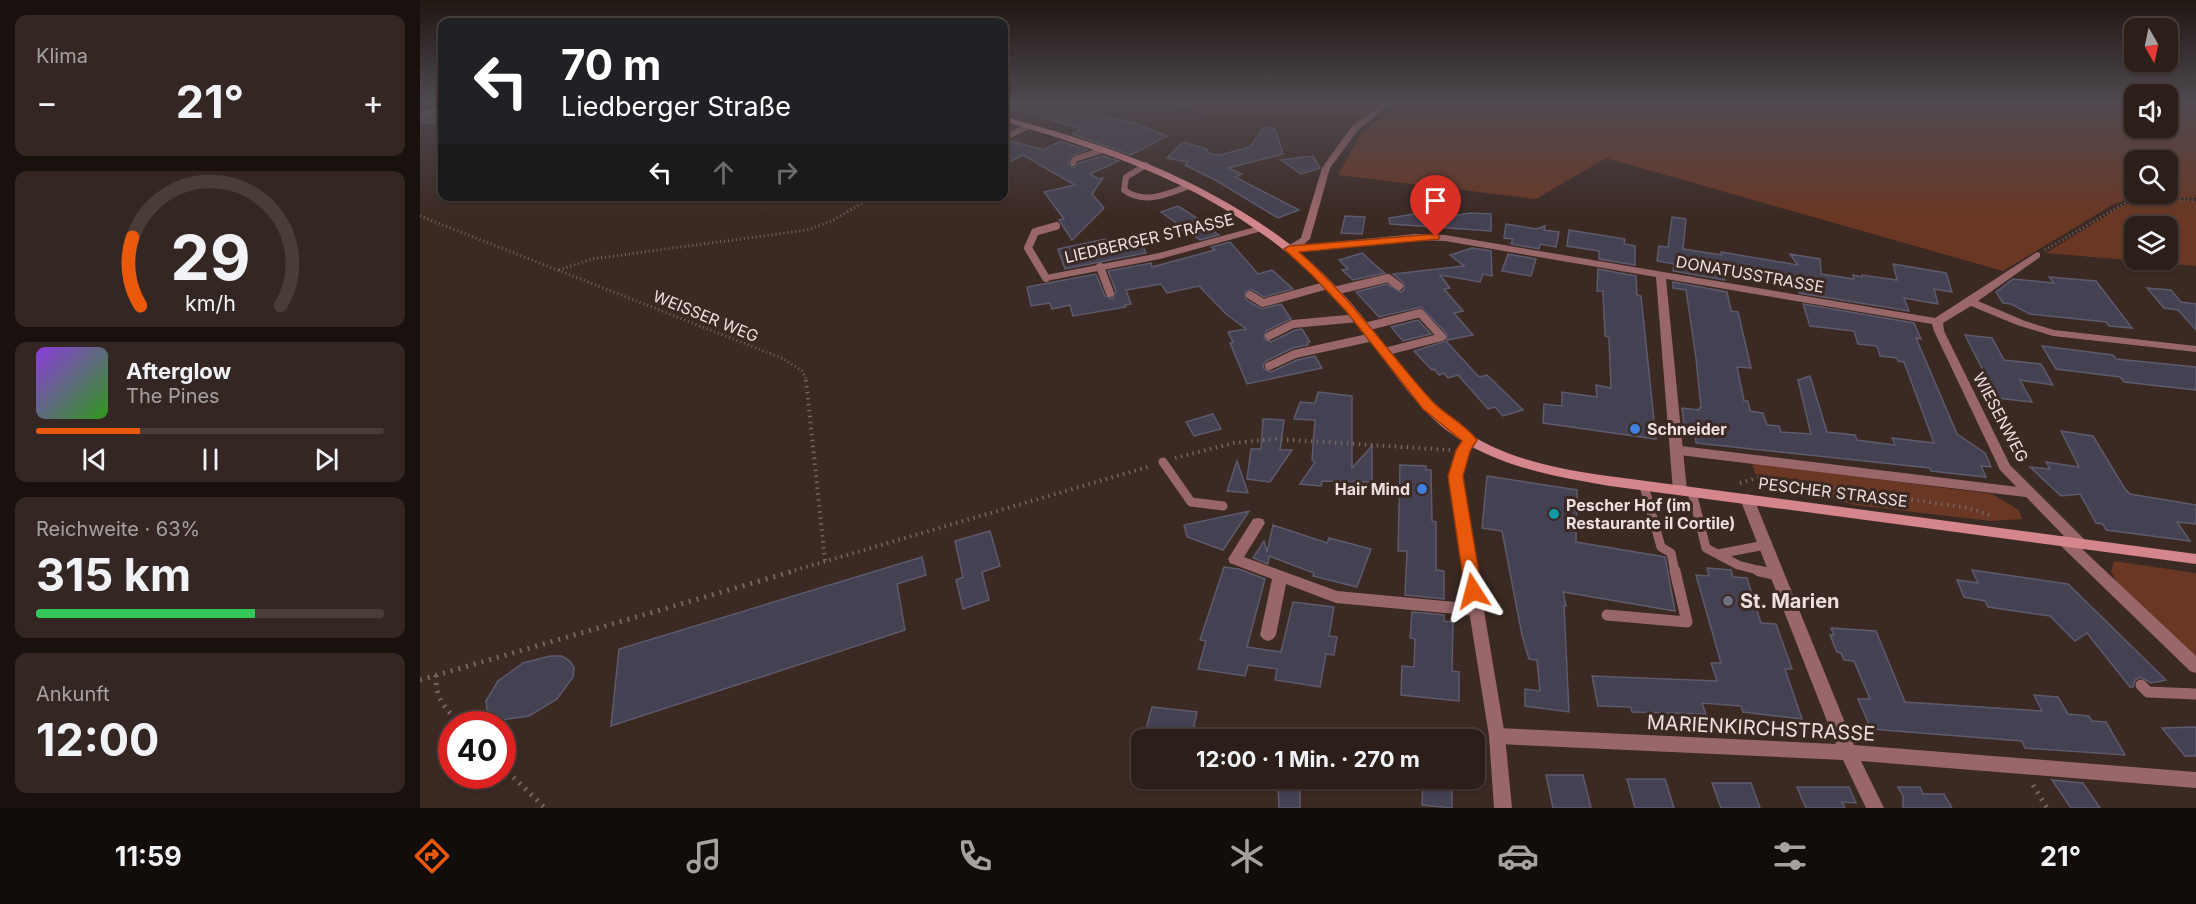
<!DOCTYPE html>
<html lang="de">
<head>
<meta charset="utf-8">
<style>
	:root { --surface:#2c1f1a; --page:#342723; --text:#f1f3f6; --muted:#a6a2a2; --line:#483d39; --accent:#ea580c }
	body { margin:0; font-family:Inter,sans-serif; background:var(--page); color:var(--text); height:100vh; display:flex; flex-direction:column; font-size:22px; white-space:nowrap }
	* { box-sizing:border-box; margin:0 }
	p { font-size:20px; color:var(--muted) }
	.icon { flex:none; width:33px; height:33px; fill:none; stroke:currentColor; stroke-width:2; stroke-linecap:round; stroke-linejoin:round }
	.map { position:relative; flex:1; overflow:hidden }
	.sheet { display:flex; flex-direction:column; gap:15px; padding:15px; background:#18110e; width:420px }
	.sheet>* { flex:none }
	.guide { position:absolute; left:18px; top:18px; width:570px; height:183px; border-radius:12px; box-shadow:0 2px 4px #0004,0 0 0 2px var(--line); background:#202124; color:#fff; overflow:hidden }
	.needle { width:39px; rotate:171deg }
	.controls { position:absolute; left:1704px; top:18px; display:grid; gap:12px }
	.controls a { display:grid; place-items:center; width:54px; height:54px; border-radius:12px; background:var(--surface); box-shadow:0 2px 4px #0004,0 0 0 2px var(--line); font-size:30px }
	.speed { position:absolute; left:18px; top:711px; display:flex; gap:12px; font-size:30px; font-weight:700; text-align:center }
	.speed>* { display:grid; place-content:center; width:78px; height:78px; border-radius:50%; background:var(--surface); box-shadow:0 2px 4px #0004,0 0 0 2px var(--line); line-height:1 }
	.speed .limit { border:9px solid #d22; background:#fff; color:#111 }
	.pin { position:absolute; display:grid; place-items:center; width:51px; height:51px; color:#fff; margin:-62px -26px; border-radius:50% 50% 50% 0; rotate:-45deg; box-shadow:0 0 6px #0007 }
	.pin .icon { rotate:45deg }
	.me { position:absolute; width:66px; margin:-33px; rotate:351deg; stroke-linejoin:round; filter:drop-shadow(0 0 4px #0008) }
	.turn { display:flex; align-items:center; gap:21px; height:126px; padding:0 24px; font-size:27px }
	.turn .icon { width:78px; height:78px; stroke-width:2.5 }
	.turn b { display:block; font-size:42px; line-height:51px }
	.lanes { display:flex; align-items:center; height:57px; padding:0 24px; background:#0003; justify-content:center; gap:30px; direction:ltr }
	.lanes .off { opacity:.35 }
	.big { font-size:45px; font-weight:700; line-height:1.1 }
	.sheet .widget { flex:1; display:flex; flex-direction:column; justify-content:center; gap:9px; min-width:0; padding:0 21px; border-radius:12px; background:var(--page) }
	.sheet .dial { align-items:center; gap:0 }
	.dial svg { height:156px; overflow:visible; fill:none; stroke:var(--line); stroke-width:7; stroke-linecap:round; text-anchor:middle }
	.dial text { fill:var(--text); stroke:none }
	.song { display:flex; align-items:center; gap:18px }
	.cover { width:72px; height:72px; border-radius:9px; background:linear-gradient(135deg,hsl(270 70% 55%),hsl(110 70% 35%)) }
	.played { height:6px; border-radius:3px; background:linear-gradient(90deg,var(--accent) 30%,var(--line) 30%) }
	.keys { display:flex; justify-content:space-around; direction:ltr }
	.heat { display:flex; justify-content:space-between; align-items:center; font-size:33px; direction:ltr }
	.charge { height:9px; border-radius:4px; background:linear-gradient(90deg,#34c759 63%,var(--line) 0) }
	.trip { position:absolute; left:711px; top:729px; width:354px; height:60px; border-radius:12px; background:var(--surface); box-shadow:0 2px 4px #0004,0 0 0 2px var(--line); font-weight:700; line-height:60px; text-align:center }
	.dock { display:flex; height:96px; justify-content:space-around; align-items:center; background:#120c0a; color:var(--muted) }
	.dock .icon { width:42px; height:42px }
	.dock .current { color:var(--accent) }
	.dock b { font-size:27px; color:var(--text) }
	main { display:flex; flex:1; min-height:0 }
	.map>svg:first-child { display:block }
	.green { fill:#693724; fill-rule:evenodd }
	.building { fill:#444152; stroke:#5d5a6c; stroke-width:1.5 }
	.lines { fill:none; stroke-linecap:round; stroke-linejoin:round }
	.path-far2 { stroke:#75645f; stroke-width:3; stroke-dasharray:1 3; stroke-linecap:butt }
	.path-far1 { stroke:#75645f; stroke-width:4; stroke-dasharray:1.5 4.5; stroke-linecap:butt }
	.path { stroke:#75645f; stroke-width:5; stroke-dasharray:2 6; stroke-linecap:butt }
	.service-far3 { stroke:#99676a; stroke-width:6 }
	.service-far2 { stroke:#99676a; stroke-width:8 }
	.service-far1 { stroke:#99676a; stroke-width:9 }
	.service { stroke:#99676a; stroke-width:11 }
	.minor { fill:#99676a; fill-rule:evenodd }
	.tertiary { fill:#99676a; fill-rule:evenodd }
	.secondary { fill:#d5858c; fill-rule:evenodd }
	.route { fill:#ea580c; stroke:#983908; stroke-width:1.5 }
	.shop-dot { fill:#3f7fe0; stroke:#3b2923; stroke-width:2 }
	.culture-dot { fill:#0f9aa8; stroke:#3b2923; stroke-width:2 }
	.worship-dot { fill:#6b7280; stroke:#3b2923; stroke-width:2 }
	.labels { text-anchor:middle; stroke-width:6; stroke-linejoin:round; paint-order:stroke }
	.street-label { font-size:16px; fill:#ede0dc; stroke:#3b2923 }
	.poi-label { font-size:16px; font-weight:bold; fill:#ede0dc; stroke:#3b2923; text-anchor:start }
	.near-poi-label { font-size:20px; font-weight:bold; fill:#ede0dc; stroke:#3b2923; text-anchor:start }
	.near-street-label { font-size:20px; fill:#ede0dc; stroke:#3b2923 }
</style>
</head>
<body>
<main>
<section class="sheet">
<div class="widget"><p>Klima</p>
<div class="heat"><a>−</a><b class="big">21°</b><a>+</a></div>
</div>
<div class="widget dial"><svg viewBox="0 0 100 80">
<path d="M14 69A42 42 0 1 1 86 69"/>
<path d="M14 69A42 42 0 0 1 10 34" stroke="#ea580c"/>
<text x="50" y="56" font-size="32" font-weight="700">29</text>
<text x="50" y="72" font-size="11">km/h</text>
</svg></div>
<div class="widget">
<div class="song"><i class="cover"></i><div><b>Afterglow</b><p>The Pines</p></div></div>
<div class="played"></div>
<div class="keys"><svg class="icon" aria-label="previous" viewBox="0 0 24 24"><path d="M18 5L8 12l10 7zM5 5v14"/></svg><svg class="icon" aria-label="pause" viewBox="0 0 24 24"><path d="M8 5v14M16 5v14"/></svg><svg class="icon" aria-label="next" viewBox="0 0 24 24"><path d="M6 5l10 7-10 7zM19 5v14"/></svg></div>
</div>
<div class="widget"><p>Reichweite · 63%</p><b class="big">315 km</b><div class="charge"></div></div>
<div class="widget"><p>Ankunft</p><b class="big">12:00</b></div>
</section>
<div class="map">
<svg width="1776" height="808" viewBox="0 0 1776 808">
	<rect width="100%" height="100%" fill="#3b2923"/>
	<path class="green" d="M747,103H962L942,117L794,116Z
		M979,103H1714V128H1748V103H1776V198H1712L1694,204L1583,271L1186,158L1116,199L918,175L941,134ZM1748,160V194H1714V160Z
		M1744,199L1776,201V266L1626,253L1702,206L1719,200ZM1748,226V260H1714V226Z
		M1332,463L1572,494L1599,510L1602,519L1571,521L1434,505L1408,497L1391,482L1335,474Z
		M1694,561L1776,573V658L1700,586L1691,572Z"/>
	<path class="building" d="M593,103H633L718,124L747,136L711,155L652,134L661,129L592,108Z
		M22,111V125L0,122V120Z
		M844,127L855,129L863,154L808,168L822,174L815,177L879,210L858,218L797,181L765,165L768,162L747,158L763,142L786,149L790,154L800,155L830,147Z
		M590,141L624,150L640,141L667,150L651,156L648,164L653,168L659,163L683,156L699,161L670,174L679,179L683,178L672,194L684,208L652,240L639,220L644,219L624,192L655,185L603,155L584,165V147Z
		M893,156L900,168L881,174L861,160Z
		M758,206L795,230L793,231L799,235L780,240L741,212Z
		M1012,211L1039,215L1049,213L1071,214V231L970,224L969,218Z
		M925,216L945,217L942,234L921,233Z
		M1252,217L1266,219L1263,249L1302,255L1301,252L1378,265L1370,254L1400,259L1401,274L1434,279L1433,275L1442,277V275L1477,280L1473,264L1526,273L1532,292L1514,289L1518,304L1484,298L1489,311L1379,293L1377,286L1371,284L1304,273L1305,280L1253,271L1254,264L1237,261L1239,246L1248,247Z
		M1086,224L1116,229L1125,226L1124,230L1139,232L1136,247L1120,244L1119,249L1091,244L1093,239L1084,238Z
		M1149,230L1205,239L1204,244L1215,246V265L1179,259V251L1147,246Z
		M718,236L726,253L645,269L638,249L685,239L686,242Z
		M810,242L838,274L852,270L873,289L844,297L831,289L825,292L826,300L842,309L861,304L871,319L846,331L844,339L851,342L875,330L882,329L890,342H887L888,345L873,348L846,361L843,365L844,369L851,372L877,360L895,356L902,368L827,384L810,343L813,342L808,332L826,329L806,314L779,286L747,293L741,284L706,290L711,304L705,305L706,307L653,316L650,305L632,309L630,303L611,306L607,287L676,274L685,296L692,299L696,291L688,271L731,263L732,267L795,250L791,247Z
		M1052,248L1071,251L1072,276L1063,274L1060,282L1020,275L1030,288L1024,289L1043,311L1034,313L1053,335L1027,340L1026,333L1001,307L959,317L936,292L967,284L981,292L984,289V283L973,274L1044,266L1030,255Z
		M942,253L954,264L965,273L933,280L922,270L928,269L919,260Z
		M1088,254L1116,259L1111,276L1082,271Z
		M1178,269L1216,276L1217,295L1221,296L1236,439L1123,423L1124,404L1142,406V392L1177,397L1176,385L1191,388L1189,337L1185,336L1183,291H1177Z
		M1629,277L1676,281L1712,328L1689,326L1686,322L1610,314L1591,304L1583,303L1576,292L1593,279L1634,283Z
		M1253,282L1307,292L1311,311L1318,312L1331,368L1317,367L1324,401H1328L1330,411L1343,413L1347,425L1359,426L1361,432L1391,434L1378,380L1390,376L1407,432L1435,435L1437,440L1475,445L1472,438L1514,443L1484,362L1478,361L1477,358L1460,356L1457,346L1438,344L1434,331L1390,326L1383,304L1494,323L1501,339L1496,338L1537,434L1565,453L1571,467L1561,466L1566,477L1511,471L1510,468L1276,443L1275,433L1265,432L1262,408L1279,410V408H1281L1276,358L1266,290L1253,288Z
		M1727,288L1751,290L1761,302L1776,304V330L1758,310L1744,308Z
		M998,320L1011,334L983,341L971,327Z
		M1545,335L1572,338L1584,360L1621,364L1633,385L1600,380L1612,402L1577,398Z
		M1026,341L1059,377L1067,375L1103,410L1083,416L1075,407L1068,409L1038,375L1028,378L1024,373L1019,375L1014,369L1012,370L994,351Z
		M1622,346L1693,355L1696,359L1776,367V390L1704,382L1700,377L1636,369Z
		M898,392L932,396V468L952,446V482L902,481L901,486L880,484L895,462L892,460L895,420L874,419L880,402L895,403Z
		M793,414L801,429L774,436L766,422Z
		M843,419L864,420L860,450H872L850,482L827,479L831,449H841Z
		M1641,431L1673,436L1705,489L1710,494L1776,505V524L1757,522L1770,541L1686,530L1683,524L1676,523L1660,494L1641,496L1610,467L1630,469L1626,462L1659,467Z
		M817,461L828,493L807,491Z
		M980,465L1006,466V470H1011L1012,521L1016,522V570L1024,571V599L985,595L987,551H978Z
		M1067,476L1157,490L1156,542L1245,557L1255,611L1143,592L1146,606H1144L1149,712L1105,706V689L1120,691L1117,660L1109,659L1102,635L1082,531L1062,528Z
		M829,511L803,550L767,537L764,525Z
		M853,525L907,543L909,538L951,549L937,587L893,576L894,573L849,556L848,564L833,558L844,541L847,552Z
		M570,531L580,566L562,572L569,600L543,609L536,580L543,577L535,541Z
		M502,557L506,575L477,584L485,630L191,726L199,649Z
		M804,567L819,569L845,579L827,647L861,652L873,602L914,607L909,636L917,637L914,655L906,654L900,687L855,680L857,669L828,665L825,676L778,669L786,641L780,640Z
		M1287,568L1311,570L1313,577L1327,578L1341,623L1356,624L1372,669H1365L1382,719L1323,712L1321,706L1282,703L1286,714L1212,712L1211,707L1178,706L1172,676L1297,681L1291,663H1301L1276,575L1289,576Z
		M1552,570L1648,584L1746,680L1731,683L1720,677L1715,680L1713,687H1710L1667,633L1655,641L1630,616L1568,607L1565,601L1544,597L1537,580L1558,583Z
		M992,612L1024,615V621L1033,622L1032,671L1039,672V701L981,695L982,666L994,667L995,639L990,638Z
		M1411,628L1456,631L1485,702L1622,711L1614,695L1638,697L1648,714L1669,716L1672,721L1686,722L1705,755L1605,748L1602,741L1451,729L1438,699H1450L1434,661L1424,660L1421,653L1417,652L1410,635H1414Z
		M130,656H142L150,661L154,668L153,677L137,699L109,716L82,720L72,717L67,710L66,701L78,681L103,663Z
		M732,707L777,712L771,740H723Z
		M1776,727V756H1765L1742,728Z
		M1126,775H1163L1171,808H1133Z
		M1003,778H1032V808L1002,805Z
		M1207,779H1245L1254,808H1215Z
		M1632,780L1663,783L1680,808H1651Z
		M1292,783H1331L1340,808H1301Z
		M880,787V808H859L858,788Z
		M1377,787H1429L1436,803L1422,802L1425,808H1386Z
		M1478,787H1500L1503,794H1524L1532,808H1483V796Z"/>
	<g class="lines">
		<path class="path-far2" d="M0,216L364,359L382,371L387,381
			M1625,250L1707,202L1728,199L1776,200
			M139,270L172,259L387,230L412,221L454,196"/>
		<path class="path-far1" d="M386,380L405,561
			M755,458L814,443L856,439L1030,450
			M1320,483L1340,477L1549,508L1572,516
			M369,572L731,466"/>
		<path class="path" d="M16,675C15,698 25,709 41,724
			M0,680L374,571
			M82,766L125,808
			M1613,785L1627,808"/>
		<path class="service-far3" d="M584,138L608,126
			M653,163L655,159L683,150
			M726,165L706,177L704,190C725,205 747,194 769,186
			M630,228L637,226"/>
		<path class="service-far2" d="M680,267L690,293
			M626,278L608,248L615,232L636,226
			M914,291L968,278L979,286
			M830,295L843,303L908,285
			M945,327L1000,313L1022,337L964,352
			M849,336L873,324L938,318
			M849,366L875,354L953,337"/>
		<path class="service-far1" d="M1256,450L1610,493
			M743,462L771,502L803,506
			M1224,486L1241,547L1251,553L1255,572
			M1272,492L1286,548L1318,565L1345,572
			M1298,554L1345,545"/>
		<path class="service" d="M1339,571L1357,575
			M1187,615L1267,622L1255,571
			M1721,685L1728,692L1776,694"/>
		<path class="minor" d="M964,103H972L938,130L910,168L890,239L883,245L995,234L1025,235L1515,318L1617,252L1620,253V257L1558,301L1605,321L1634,330L1776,346V352L1633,336L1597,325L1551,306L1523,323L1524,331L1590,465L1663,538L1665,542L1660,547L1776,656V673L1770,671L1640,545L1638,541L1640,537L1644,536L1580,470L1514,331L1512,324L1246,279L1267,491L1265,494H1255L1253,491L1236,277L1025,241L995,240L866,251V247L881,238L902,168L932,126Z
			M22,104V109L0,118V113Z
			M839,226L842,227V231L740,259L626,281L621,278L626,275L739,253Z
			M1327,494L1332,496L1334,499L1434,745L1776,772V788L1441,761L1464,808H1446L1423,760L1077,744L1071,741L1069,736L1071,731L1077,728L1416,744L1320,499L1322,496Z
			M838,518L843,519L845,523L824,557L917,591L1057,604L1062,606L1065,610L1062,614L1057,616L916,603L866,584L856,635L853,639L848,641L843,639L840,635L852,579L810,563L808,559L833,519Z"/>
		<path class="tertiary" d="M1050,436L1056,440L1045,461L1043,485L1085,736L1092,808H1074L1069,736L1029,485L1033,461L1046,437Z"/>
		<path class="secondary" d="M584,117C692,145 796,183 883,255C911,279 935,306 957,335C982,367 1005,403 1039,427C1088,463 1152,471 1211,479L1776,554V564L1190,486C1135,477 1074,466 1029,432C997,408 975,374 952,343C929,313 905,284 876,260C786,184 693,154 584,121Z"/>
	</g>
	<linearGradient id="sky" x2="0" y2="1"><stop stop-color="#201713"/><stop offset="0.47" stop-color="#4f4950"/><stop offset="1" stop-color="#4f4950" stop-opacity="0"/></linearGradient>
	<rect width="1776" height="217" fill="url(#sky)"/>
	<path class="route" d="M1016,234L1019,235V239L879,252C930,296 967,351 1012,401C1025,415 1046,424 1057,440L1050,451L1043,476L1062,591L1059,596L1053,598L1048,596L1045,591L1028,476L1036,450L1042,441L1003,409L926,311L892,275L864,249L869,246Z"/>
	<g class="shop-dot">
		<circle cx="1215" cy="429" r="6"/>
		<circle cx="1002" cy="489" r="6"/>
	</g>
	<circle class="culture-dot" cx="1134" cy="514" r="6"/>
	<circle class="worship-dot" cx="1308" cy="601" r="6"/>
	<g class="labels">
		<g class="street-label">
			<text transform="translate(729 238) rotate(-13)" y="6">LIEDBERGER STRASSE</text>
			<text transform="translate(1330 274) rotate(10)" y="6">DONATUSSTRASSE</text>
			<text transform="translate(286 316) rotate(22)" y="6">WEISSER WEG</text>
			<text transform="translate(1581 417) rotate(62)" y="6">WIESENWEG</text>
			<text transform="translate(1413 492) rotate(7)" y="6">PESCHER STRASSE</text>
		</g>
		<g class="poi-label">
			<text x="1227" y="435">Schneider</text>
			<text x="990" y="495" text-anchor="end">Hair Mind</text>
			<text x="1146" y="511">Pescher Hof (im<tspan x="1146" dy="18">Restaurante il Cortile)</tspan></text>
		</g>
		<g class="near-poi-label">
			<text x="1320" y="608">St. Marien</text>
		</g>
		<g class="near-street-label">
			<text transform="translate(1341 728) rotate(3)" y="7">MARIENKIRCHSTRASSE</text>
		</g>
	</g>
</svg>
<div class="controls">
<a><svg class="needle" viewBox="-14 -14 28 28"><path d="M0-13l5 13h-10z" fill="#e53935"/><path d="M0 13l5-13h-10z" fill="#a6a2a2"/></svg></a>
<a><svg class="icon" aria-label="sound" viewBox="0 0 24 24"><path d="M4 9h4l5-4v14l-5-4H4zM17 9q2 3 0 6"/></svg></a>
<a><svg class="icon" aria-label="search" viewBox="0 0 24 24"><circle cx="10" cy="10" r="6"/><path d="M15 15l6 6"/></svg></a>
<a><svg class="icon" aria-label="layers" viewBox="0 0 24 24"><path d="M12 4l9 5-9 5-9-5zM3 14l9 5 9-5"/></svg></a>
</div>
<div class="speed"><div class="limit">40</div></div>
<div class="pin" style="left:1016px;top:237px;background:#d93025"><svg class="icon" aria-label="arrive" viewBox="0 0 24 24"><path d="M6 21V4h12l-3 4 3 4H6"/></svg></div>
<svg class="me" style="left:1053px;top:591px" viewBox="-20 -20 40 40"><path d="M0-17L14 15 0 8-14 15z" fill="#ea580c" stroke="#fff" stroke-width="4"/></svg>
<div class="trip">12:00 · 1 Min. · 270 m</div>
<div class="guide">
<div class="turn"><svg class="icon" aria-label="left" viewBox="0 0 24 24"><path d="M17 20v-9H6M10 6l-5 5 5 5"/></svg><div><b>70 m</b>Liedberger Straße</div></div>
<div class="lanes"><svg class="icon" aria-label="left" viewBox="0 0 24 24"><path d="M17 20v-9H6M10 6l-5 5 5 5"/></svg><svg class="icon off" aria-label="ahead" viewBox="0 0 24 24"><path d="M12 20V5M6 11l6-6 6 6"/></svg><svg class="icon off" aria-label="right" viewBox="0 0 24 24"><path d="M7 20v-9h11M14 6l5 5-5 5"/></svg></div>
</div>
</div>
</main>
<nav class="dock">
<b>11:59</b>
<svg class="icon current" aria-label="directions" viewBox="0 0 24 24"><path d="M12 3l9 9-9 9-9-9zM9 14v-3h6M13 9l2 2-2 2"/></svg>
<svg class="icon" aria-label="music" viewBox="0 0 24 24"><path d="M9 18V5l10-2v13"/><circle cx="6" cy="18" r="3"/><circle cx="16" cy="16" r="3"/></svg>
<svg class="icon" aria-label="phone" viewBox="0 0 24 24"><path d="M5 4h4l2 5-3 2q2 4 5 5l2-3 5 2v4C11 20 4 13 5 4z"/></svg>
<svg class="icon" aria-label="climate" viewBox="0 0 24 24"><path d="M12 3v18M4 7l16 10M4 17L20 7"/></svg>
<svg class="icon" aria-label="car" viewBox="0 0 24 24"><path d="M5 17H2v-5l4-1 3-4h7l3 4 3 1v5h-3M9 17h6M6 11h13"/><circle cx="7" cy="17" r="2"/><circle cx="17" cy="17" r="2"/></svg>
<svg class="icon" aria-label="filters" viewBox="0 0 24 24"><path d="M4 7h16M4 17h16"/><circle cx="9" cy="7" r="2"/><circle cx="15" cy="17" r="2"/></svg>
<b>21°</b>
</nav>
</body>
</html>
